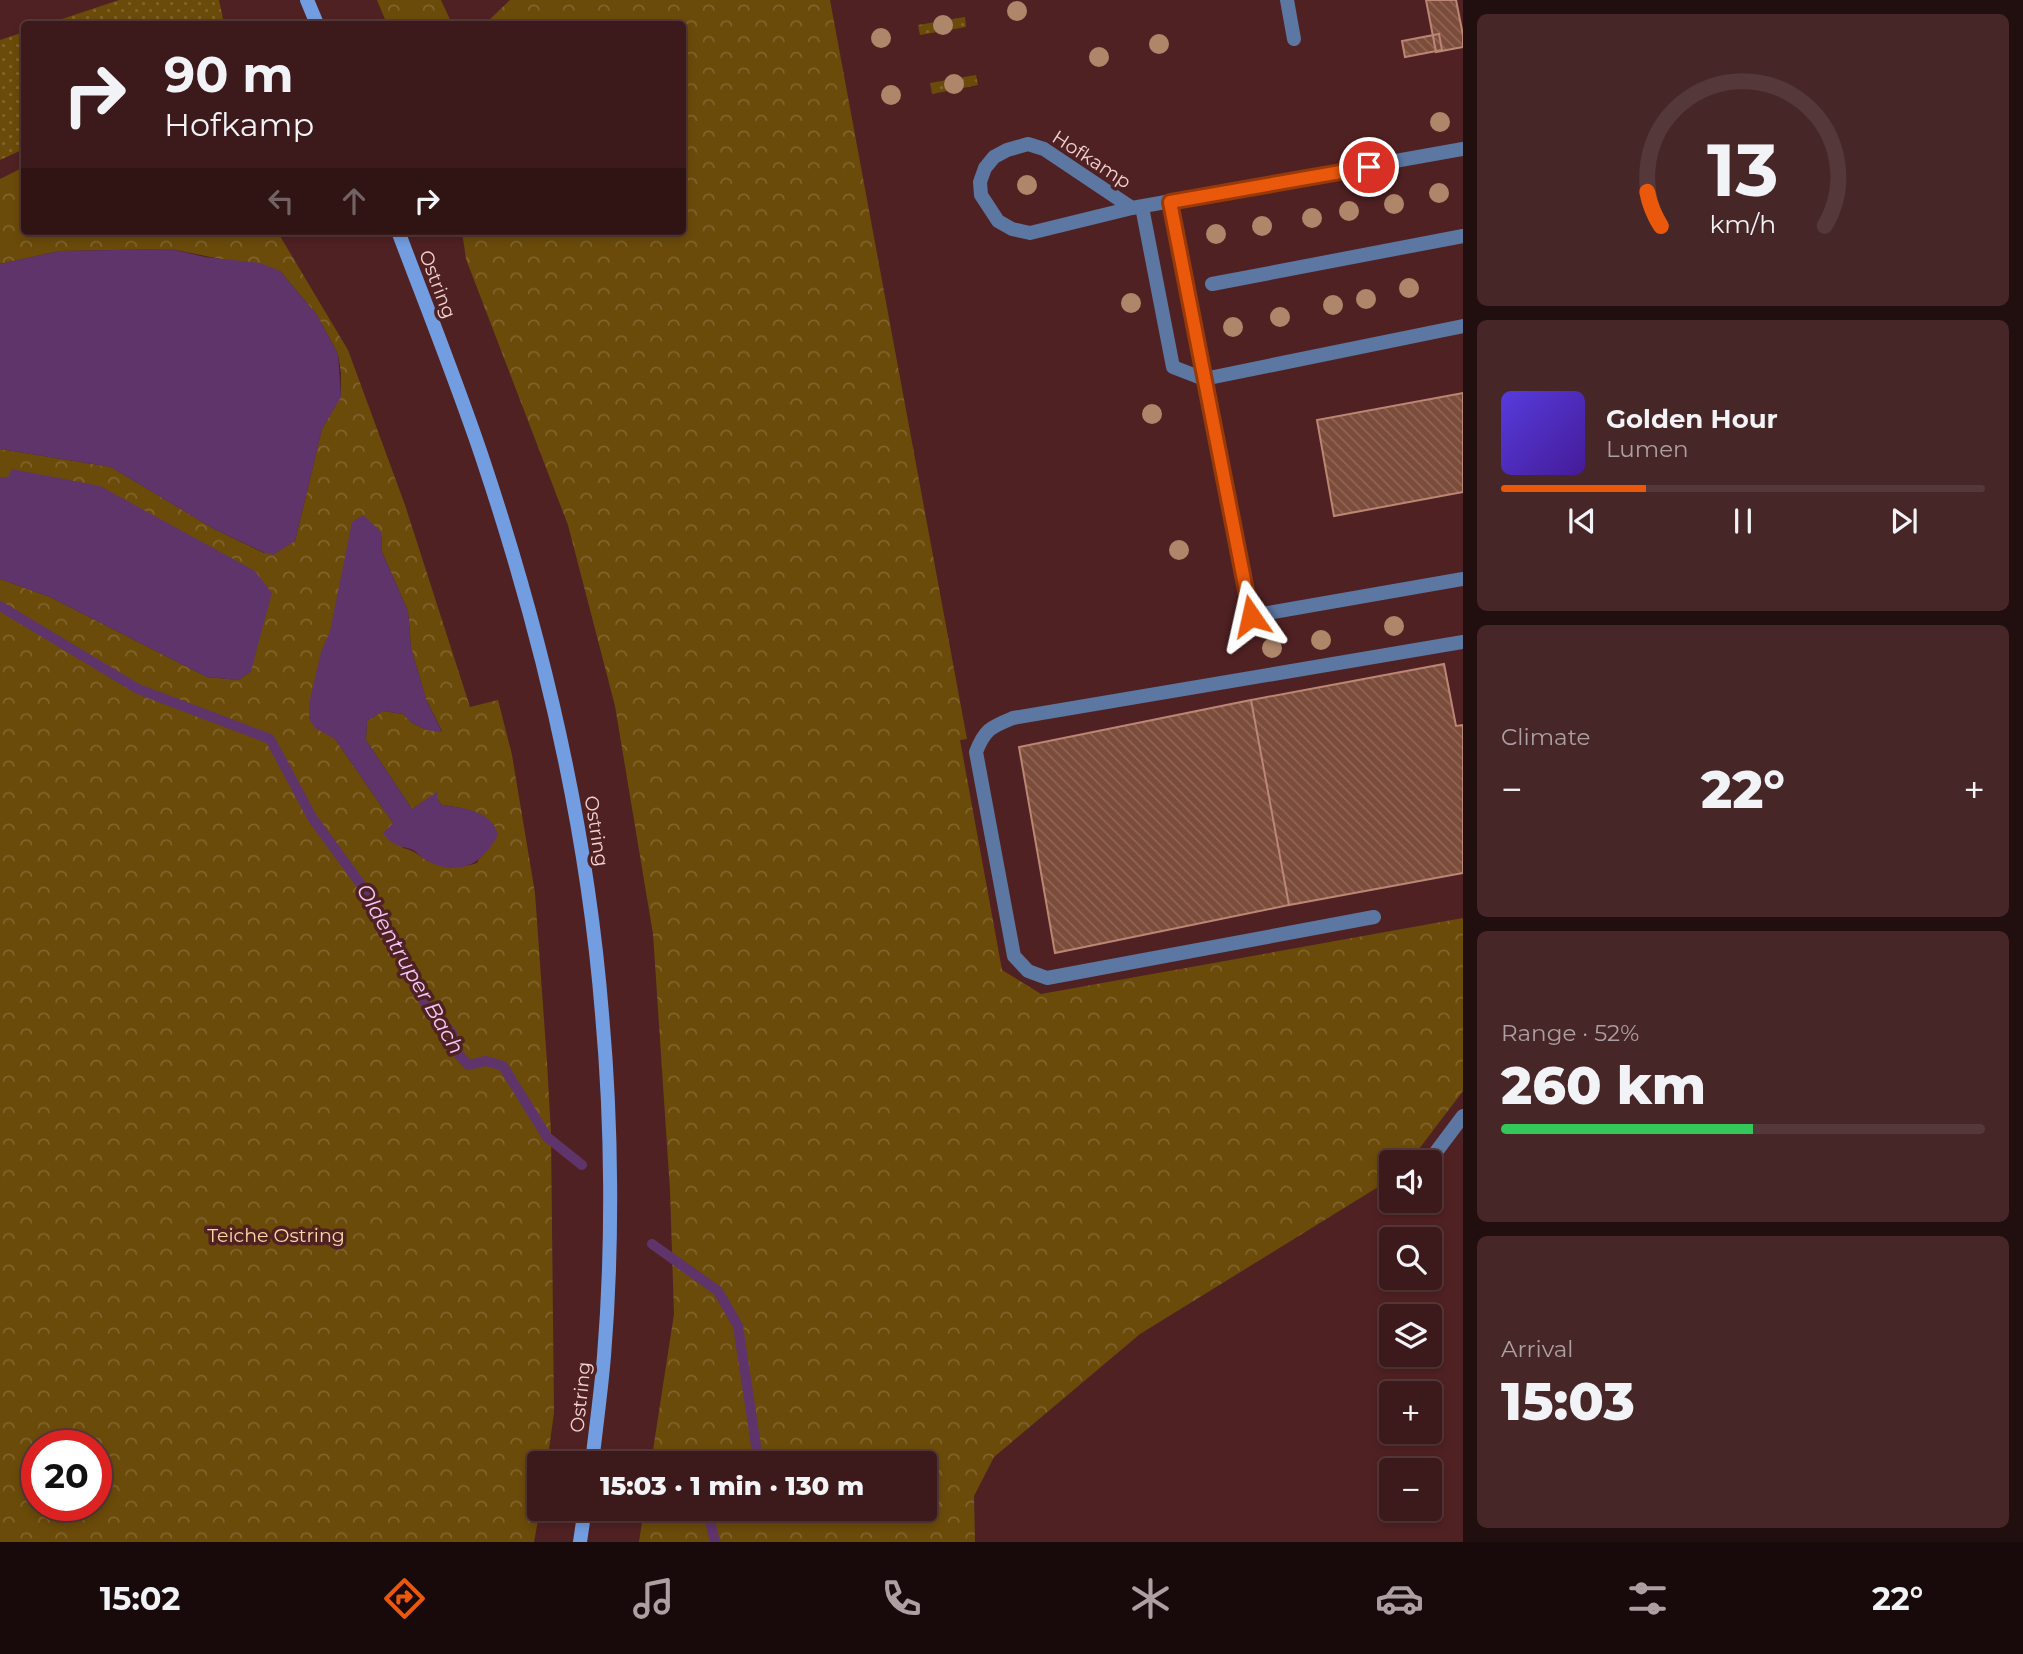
<!DOCTYPE html>
<html lang="en">
<head>
<meta charset="utf-8">
<style>
	:root { --surface:#3c191a; --page:#472627; --text:#f1f3f6; --muted:#aca0a2; --line:#553839; --accent:#ea580c }
	body { margin:0; font-family:Montserrat,sans-serif; background:var(--page); color:var(--text); height:100vh; display:flex; flex-direction:column; font-size:26px; white-space:nowrap }
	* { box-sizing:border-box; margin:0 }
	p { font-size:23px; color:var(--muted) }
	.icon { flex:none; width:38px; height:38px; fill:none; stroke:currentColor; stroke-width:2; stroke-linecap:round; stroke-linejoin:round }
	.map { position:relative; flex:1; overflow:hidden }
	.side { display:flex; flex-direction:column; gap:14px; padding:14px; background:#210e0e; width:560px }
	.side>* { flex:none }
	.hud { position:absolute; left:21px; top:21px; width:665px; height:214px; border-radius:7px; box-shadow:0 4px 10px #0003,0 0 0 2px var(--line); background:#3c191a; color:var(--text); overflow:hidden }
	.controls { position:absolute; left:1379px; top:1150px; display:grid; gap:14px }
	.controls a { display:grid; place-items:center; width:63px; height:63px; border-radius:7px; background:var(--surface); box-shadow:0 4px 10px #0003,0 0 0 2px var(--line); font-size:35px }
	.speed { position:absolute; left:21px; top:1430px; display:flex; gap:14px; font-size:35px; font-weight:700; text-align:center }
	.speed>* { display:grid; place-content:center; width:91px; height:91px; border-radius:50%; background:var(--surface); box-shadow:0 4px 10px #0003,0 0 0 2px var(--line); line-height:1 }
	.speed .limit { border:10px solid #d22; background:#fff; color:#111 }
	.pin { position:absolute; display:grid; place-items:center; width:60px; height:60px; color:#fff; margin:-30px; border:4px solid #fff; border-radius:50%; box-shadow:0 2px 7px #0007 }
	.me { position:absolute; width:77px; margin:-38px; rotate:349deg; stroke-linejoin:round; filter:drop-shadow(0 0 5px #0008) }
	.turn { display:flex; align-items:center; gap:24px; height:147px; padding:0 28px; font-size:32px }
	.turn .icon { width:91px; height:91px; stroke-width:2.5 }
	.turn b { display:block; font-size:49px; line-height:60px }
	.lanes { display:flex; align-items:center; height:66px; padding:0 28px; background:#0003; justify-content:center; gap:35px; direction:ltr }
	.lanes .off { opacity:.35 }
	.big { font-size:52px; font-weight:800; line-height:1.1 }
	.side .tile { flex:1; display:flex; flex-direction:column; justify-content:center; gap:10px; min-width:0; padding:0 24px; border-radius:10px; background:var(--page) }
	.side .dial { align-items:center; gap:0 }
	.dial svg { height:182px; overflow:visible; fill:none; stroke:var(--line); stroke-width:7; stroke-linecap:round; text-anchor:middle }
	.dial text { fill:var(--text); stroke:none }
	.song { display:flex; align-items:center; gap:21px }
	.cover { width:84px; height:84px; border-radius:10px; background:linear-gradient(135deg,hsl(250 70% 55%),hsl(260 70% 35%)) }
	.played { height:7px; border-radius:4px; background:linear-gradient(90deg,var(--accent) 30%,var(--line) 30%) }
	.keys { display:flex; justify-content:space-around; direction:ltr }
	.heat { display:flex; justify-content:space-between; align-items:center; font-size:38px; direction:ltr }
	.charge { height:10px; border-radius:5px; background:linear-gradient(90deg,#34c759 52%,var(--line) 0) }
	.trip { position:absolute; left:527px; top:1451px; width:410px; height:70px; border-radius:7px; background:var(--surface); box-shadow:0 4px 10px #0003,0 0 0 2px var(--line); font-weight:800; line-height:70px; text-align:center }
	.dock { display:flex; height:112px; justify-content:space-around; align-items:center; background:#180a0a; color:var(--muted) }
	.dock .icon { width:49px; height:49px }
	.dock .on { color:var(--accent) }
	.dock b { font-size:32px; color:var(--text) }
	main { display:flex; flex:1; min-height:0 }
	.map>svg:first-child { display:block }
	.grass { fill:url(#grass-dots) }
	.forest { fill:url(#forest-crowns); fill-rule:evenodd }
	.water { fill:#5f346a }
	.lines { fill:none; stroke-linecap:round; stroke-linejoin:round }
	.stream { stroke:#5f346a; stroke-width:10 }
	.building { fill:url(#building-back-hatch); stroke:#bc8674; stroke-width:2 }
	.lane { stroke:#5c77a1; stroke-width:14 }
	.street { stroke:#5c77a1; stroke-width:14 }
	.secondary { stroke:#729de0; stroke-width:14 }
	.tree { fill:#ae876a }
	.route-casing { stroke:#983908; stroke-width:18 }
	.route { stroke:#ea580c; stroke-width:12 }
	.labels { text-anchor:middle; stroke-width:7; stroke-linejoin:round; paint-order:stroke }
	.street-label { font-size:19px; fill:#f3d3d2; stroke:#502123 }
	.park-label { font-size:19px; fill:#fbdaa4; stroke:#502123 }
	.water-label { font-size:21px; font-style:italic; fill:#f2cafc; stroke:#502123 }
</style>
</head>
<body>
<main>
<div class="map">
<svg width="1463" height="1542" viewBox="0 0 1463 1542">
	<defs>
		<pattern id="grass-dots" width="8" height="8" patternUnits="userSpaceOnUse" patternTransform="scale(1.75)"><rect width="8" height="8" fill="#6b4b0a"/><path d="M2 2h.1M6 6h.1" fill="none" stroke="#81642d" stroke-width="1.8" stroke-linecap="round"/></pattern>
		<pattern id="forest-crowns" width="20" height="18" patternUnits="userSpaceOnUse" patternTransform="scale(1.75)"><rect width="20" height="18" fill="#6b4b0a"/><path d="M2 6a3 3 0 1 1 6 0M12 15a3 3 0 1 1 6 0" fill="none" stroke="#81642d"/></pattern>
		<pattern id="building-back-hatch" width="6" height="6" patternUnits="userSpaceOnUse" patternTransform="scale(1.75)"><rect width="6" height="6" fill="#7c4c3b"/><path d="M-1 5l2 2M0 0l6 6M5-1l2 2" fill="none" stroke="#8f6556"/></pattern>
	</defs>
	<rect width="100%" height="100%" fill="#502123"/>
	<path class="grass" d="M119,0H219L224,24H47Z
		M965,17L966,27L920,35L918,25Z
		M24,32V149L0,160V40Z
		M976,75L978,85L932,94L930,83Z"/>
	<path class="forest" d="M377,0H441L452,24H387Z
		M510,0H830L967,739L960,740L1002,970L1041,994L1463,918V1091L1409,1162H1391V1179L1140,1334L994,1457L974,1496L975,1542H639L644,1509L924,1508V1463H651L674,1314L670,1190L653,934L615,706L568,525L466,259L462,231H682V24H485Z
		M24,167V231H277L348,350L405,505L470,707L498,700L512,755L535,893L547,1062L551,1133L554,1413L547,1463H539L540,1509L534,1542H0V579L50,597L207,677L239,680L251,671L8,477H0V449L111,467L214,529L264,553L295,541L322,429L341,396V373L338,354L317,315L280,271L171,249L59,251L0,264V179ZM381,532L382,552L408,611L411,648L426,699L442,731L427,730L412,723L403,714L383,711L367,721L366,740L412,809L437,793V799L442,805C463,808 480,810 495,827L477,863C459,869 440,869 423,858C416,853 412,850 403,848L393,823L335,739L321,652ZM37,1446H96V1505H37Z"/>
	<path class="water" d="M171,249L205,257L260,263L280,271L317,315L338,354L341,397L322,429L295,541L273,555L265,553L214,529L111,467L0,449V264L59,251Z
		M12,469L100,486L255,571L272,593L251,671L239,680L207,677L50,597L0,579V477H8Z
		M363,515L381,532L382,552L408,611L411,648L426,699L442,732L427,730L412,723L403,714L383,711L367,721L366,740L412,809L437,792V799L442,805C463,808 491,810 498,835C481,866 457,878 424,859C420,856 416,851 411,849C397,845 393,846 383,833L393,823L335,739L315,728L309,719V704L321,652L330,631L352,522Z"/>
	<g class="lines">
		<path class="stream" d="M0,606L138,689L270,739L313,819L376,905L426,1005L452,1033L455,1050L468,1065L486,1061L503,1066L547,1137L582,1165
			M652,1244L718,1291L738,1326L757,1452L749,1463
			M715,1542L710,1521L718,1508"/>
	</g>
	<path class="building" d="M1426,0H1456L1463,35V47L1436,52Z
		M1439,34L1442,50L1405,57L1402,41Z
		M1463,393V492L1334,516L1317,420Z
		M1444,664L1456,726L1463,725V873L1289,905L1251,700Z
		M1251,700L1289,905L1055,953L1019,747Z"/>
	<g class="lines">
		<path class="lane" d="M1287,0L1294,39
			M1170,202L1204,379L1463,326
			M1142,207L1173,367L1204,379L1251,616L1463,579
			M1212,284L1463,236
			M1374,917L1047,978L1028,971L1014,956L976,752C985,729 991,727 1013,718L1463,642"/>
		<path class="street" d="M1132,208L1044,149L1028,144L1007,150L994,157L985,168L980,182L981,195L998,221L1012,229L1030,233L1132,208L1463,149
			M1430,1160L1463,1116"/>
		<path class="secondary" d="M307,0L317,24
			M398,231C427,308 458,385 484,463C543,640 587,827 602,1014C612,1124 613,1246 604,1356C601,1392 596,1427 592,1463
			M580,1542L585,1508"/>
	</g>
	<g class="tree">
		<circle cx="1017" cy="11" r="10"/>
		<circle cx="943" cy="25" r="10"/>
		<circle cx="881" cy="38" r="10"/>
		<circle cx="1159" cy="44" r="10"/>
		<circle cx="1099" cy="57" r="10"/>
		<circle cx="954" cy="84" r="10"/>
		<circle cx="891" cy="95" r="10"/>
		<circle cx="1440" cy="122" r="10"/>
		<circle cx="1027" cy="185" r="10"/>
		<circle cx="1439" cy="193" r="10"/>
		<circle cx="1394" cy="204" r="10"/>
		<circle cx="1349" cy="211" r="10"/>
		<circle cx="1312" cy="218" r="10"/>
		<circle cx="1262" cy="226" r="10"/>
		<circle cx="1216" cy="234" r="10"/>
		<circle cx="1409" cy="288" r="10"/>
		<circle cx="1366" cy="299" r="10"/>
		<circle cx="1131" cy="303" r="10"/>
		<circle cx="1333" cy="305" r="10"/>
		<circle cx="1280" cy="317" r="10"/>
		<circle cx="1233" cy="327" r="10"/>
		<circle cx="1152" cy="414" r="10"/>
		<circle cx="1179" cy="550" r="10"/>
		<circle cx="1394" cy="626" r="10"/>
		<circle cx="1321" cy="640" r="10"/>
		<circle cx="1272" cy="648" r="10"/>
	</g>
	<g class="lines">
		<defs>
			<path id="route" d="M1251,616L1170,202L1369,167"/>
		</defs>
		<use href="#route" class="route-casing"/>
		<use href="#route" class="route"/>
	</g>
	<g class="labels">
		<g class="street-label">
			<text transform="translate(1092 159) rotate(33)" y="7">Hofkamp</text>
			<text transform="translate(438 284) rotate(69)" y="7">Ostring</text>
			<text transform="translate(597 831) rotate(81)" y="7">Ostring</text>
			<text transform="translate(580 1397) rotate(-84)" y="7">Ostring</text>
		</g>
		<g class="park-label">
			<text x="276" y="1242">Teiche Ostring</text>
		</g>
		<g class="water-label">
			<text transform="translate(410 969) rotate(60)" y="7">Oldentruper Bach</text>
		</g>
	</g>
</svg>
<div class="controls">
<a><svg class="icon" aria-label="sound" viewBox="0 0 24 24"><path d="M4 9h4l5-4v14l-5-4H4zM17 9q2 3 0 6"/></svg></a>
<a><svg class="icon" aria-label="search" viewBox="0 0 24 24"><circle cx="10" cy="10" r="6"/><path d="M15 15l6 6"/></svg></a>
<a><svg class="icon" aria-label="layers" viewBox="0 0 24 24"><path d="M12 4l9 5-9 5-9-5zM3 14l9 5 9-5"/></svg></a>
<a>+</a>
<a>−</a>
</div>
<div class="speed"><div class="limit">20</div></div>
<div class="pin" style="left:1369px;top:167px;background:#d93025"><svg class="icon" aria-label="arrive" viewBox="0 0 24 24"><path d="M6 21V4h12l-3 4 3 4H6"/></svg></div>
<svg class="me" style="left:1251px;top:616px" viewBox="-20 -20 40 40"><path d="M0-17L14 15 0 8-14 15z" fill="#ea580c" stroke="#fff" stroke-width="4"/></svg>
<div class="trip">15:03 · 1 min · 130 m</div>
<div class="hud">
<div class="turn"><svg class="icon" aria-label="right" viewBox="0 0 24 24"><path d="M7 20v-9h11M14 6l5 5-5 5"/></svg><div><b>90 m</b>Hofkamp</div></div>
<div class="lanes"><svg class="icon off" aria-label="left" viewBox="0 0 24 24"><path d="M17 20v-9H6M10 6l-5 5 5 5"/></svg><svg class="icon off" aria-label="ahead" viewBox="0 0 24 24"><path d="M12 20V5M6 11l6-6 6 6"/></svg><svg class="icon" aria-label="right" viewBox="0 0 24 24"><path d="M7 20v-9h11M14 6l5 5-5 5"/></svg></div>
</div>
</div>
<section class="side">
<div class="tile dial"><svg viewBox="0 0 100 80">
<path d="M14 69A42 42 0 1 1 86 69"/>
<path d="M14 69A42 42 0 0 1 8 54" stroke="#ea580c"/>
<text x="50" y="56" font-size="32" font-weight="700">13</text>
<text x="50" y="72" font-size="11">km/h</text>
</svg></div>
<div class="tile">
<div class="song"><i class="cover"></i><div><b>Golden Hour</b><p>Lumen</p></div></div>
<div class="played"></div>
<div class="keys"><svg class="icon" aria-label="previous" viewBox="0 0 24 24"><path d="M18 5L8 12l10 7zM5 5v14"/></svg><svg class="icon" aria-label="pause" viewBox="0 0 24 24"><path d="M8 5v14M16 5v14"/></svg><svg class="icon" aria-label="next" viewBox="0 0 24 24"><path d="M6 5l10 7-10 7zM19 5v14"/></svg></div>
</div>
<div class="tile"><p>Climate</p>
<div class="heat"><a>−</a><b class="big">22°</b><a>+</a></div>
</div>
<div class="tile"><p>Range · 52%</p><b class="big">260 km</b><div class="charge"></div></div>
<div class="tile"><p>Arrival</p><b class="big">15:03</b></div>
</section>
</main>
<nav class="dock">
<b>15:02</b>
<svg class="icon on" aria-label="directions" viewBox="0 0 24 24"><path d="M12 3l9 9-9 9-9-9zM9 14v-3h6M13 9l2 2-2 2"/></svg>
<svg class="icon" aria-label="music" viewBox="0 0 24 24"><path d="M9 18V5l10-2v13"/><circle cx="6" cy="18" r="3"/><circle cx="16" cy="16" r="3"/></svg>
<svg class="icon" aria-label="phone" viewBox="0 0 24 24"><path d="M5 4h4l2 5-3 2q2 4 5 5l2-3 5 2v4C11 20 4 13 5 4z"/></svg>
<svg class="icon" aria-label="climate" viewBox="0 0 24 24"><path d="M12 3v18M4 7l16 10M4 17L20 7"/></svg>
<svg class="icon" aria-label="car" viewBox="0 0 24 24"><path d="M5 17H2v-5l4-1 3-4h7l3 4 3 1v5h-3M9 17h6M6 11h13"/><circle cx="7" cy="17" r="2"/><circle cx="17" cy="17" r="2"/></svg>
<svg class="icon" aria-label="filters" viewBox="0 0 24 24"><path d="M4 7h16M4 17h16"/><circle cx="9" cy="7" r="2"/><circle cx="15" cy="17" r="2"/></svg>
<b>22°</b>
</nav>
</body>
</html>
